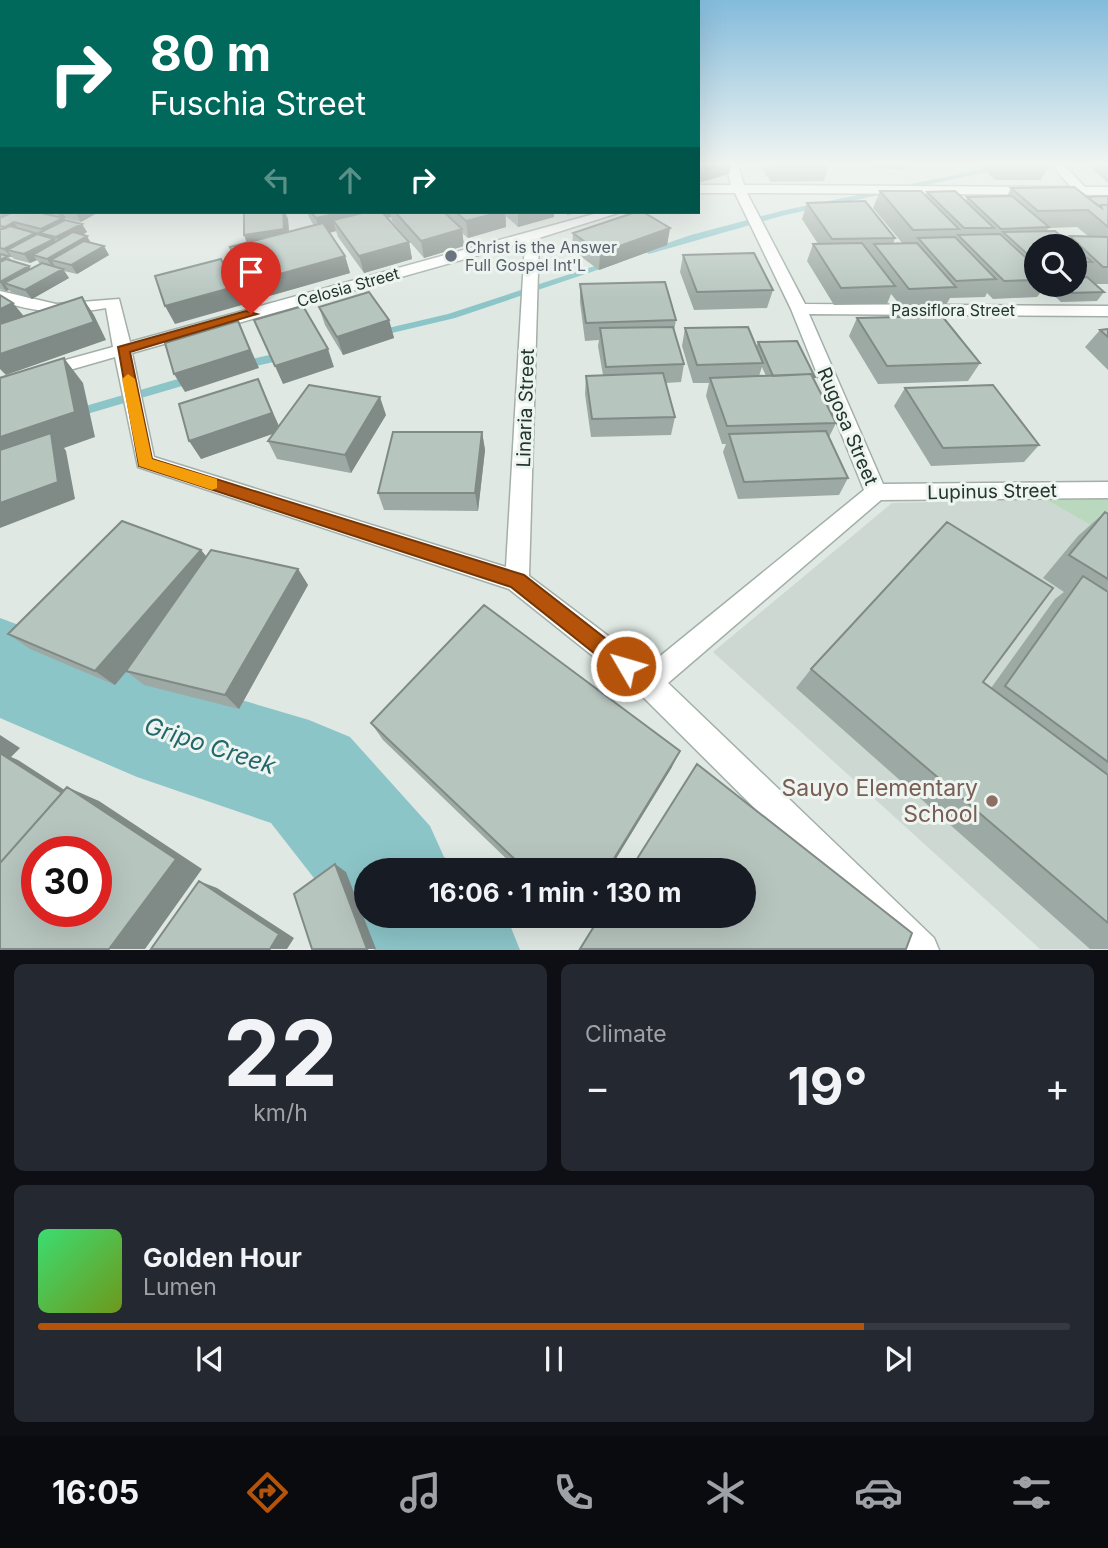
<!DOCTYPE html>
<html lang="en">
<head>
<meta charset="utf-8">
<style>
	:root { --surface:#171b24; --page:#242831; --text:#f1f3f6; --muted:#9ea1a6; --line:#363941; --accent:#b45309 }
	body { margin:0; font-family:Inter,sans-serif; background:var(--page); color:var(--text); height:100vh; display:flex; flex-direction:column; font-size:26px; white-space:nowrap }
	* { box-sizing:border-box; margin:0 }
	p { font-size:23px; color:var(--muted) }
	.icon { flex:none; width:38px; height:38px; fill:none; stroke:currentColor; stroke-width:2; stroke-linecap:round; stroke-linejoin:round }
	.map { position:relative; height:950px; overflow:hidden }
	.details { display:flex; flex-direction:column; gap:14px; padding:14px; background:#0d0f14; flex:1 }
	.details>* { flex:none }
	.guide { position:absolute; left:0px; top:0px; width:700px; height:214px; box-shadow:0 7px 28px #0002; background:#00695c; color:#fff; overflow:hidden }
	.tools { position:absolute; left:1024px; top:234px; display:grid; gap:14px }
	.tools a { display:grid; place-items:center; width:63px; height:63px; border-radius:50%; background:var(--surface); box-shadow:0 7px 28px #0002; font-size:35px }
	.speed { position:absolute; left:21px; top:836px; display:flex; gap:14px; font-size:35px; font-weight:700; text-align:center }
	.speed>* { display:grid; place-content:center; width:91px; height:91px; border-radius:50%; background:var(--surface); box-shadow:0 7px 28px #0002; line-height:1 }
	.speed .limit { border:10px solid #d22; background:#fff; color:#111 }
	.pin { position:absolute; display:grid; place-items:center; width:60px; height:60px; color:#fff; margin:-72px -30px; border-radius:50% 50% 50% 0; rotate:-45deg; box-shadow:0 0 7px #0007 }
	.pin .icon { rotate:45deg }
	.me { position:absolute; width:77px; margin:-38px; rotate:308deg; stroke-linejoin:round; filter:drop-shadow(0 0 5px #0008) }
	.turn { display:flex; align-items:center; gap:24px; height:147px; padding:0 35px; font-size:32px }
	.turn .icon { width:91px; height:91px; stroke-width:2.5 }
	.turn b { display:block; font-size:49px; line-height:60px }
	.lanes { display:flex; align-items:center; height:66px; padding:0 35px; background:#0003; justify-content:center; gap:35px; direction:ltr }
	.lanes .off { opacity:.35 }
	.big { font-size:52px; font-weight:700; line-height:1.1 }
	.details .tile { flex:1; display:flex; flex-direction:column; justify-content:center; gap:10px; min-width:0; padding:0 24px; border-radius:10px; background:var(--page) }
	.details .dial { align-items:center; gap:0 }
	.dial b { font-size:91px; line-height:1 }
	.song { display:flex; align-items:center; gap:21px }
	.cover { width:84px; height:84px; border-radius:10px; background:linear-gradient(135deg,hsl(140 70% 55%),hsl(80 70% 35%)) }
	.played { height:7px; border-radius:4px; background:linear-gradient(90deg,var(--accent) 80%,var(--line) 80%) }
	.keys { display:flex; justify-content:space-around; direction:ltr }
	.heat { display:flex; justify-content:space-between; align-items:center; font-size:38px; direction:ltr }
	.details .tiles { flex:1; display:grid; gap:14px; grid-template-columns:1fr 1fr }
	.tile:last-child { grid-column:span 2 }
	.trip { position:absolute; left:354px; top:858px; width:402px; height:70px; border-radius:35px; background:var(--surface); box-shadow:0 7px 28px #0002; font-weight:700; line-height:70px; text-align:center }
	.tab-bar { display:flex; height:112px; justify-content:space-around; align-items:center; background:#090b0e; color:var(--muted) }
	.tab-bar .icon { width:49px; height:49px }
	.tab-bar .on { color:var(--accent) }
	.tab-bar b { font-size:32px; color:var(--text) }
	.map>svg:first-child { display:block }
	.built { fill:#cdd8d2 }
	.green { fill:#b9d8be }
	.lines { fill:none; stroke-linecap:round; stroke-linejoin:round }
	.stream { fill:#8cc5c8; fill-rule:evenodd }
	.river { fill:#8cc5c8; fill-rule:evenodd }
	.minor-casing { stroke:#a3afa9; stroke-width:3 }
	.minor { fill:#fff; fill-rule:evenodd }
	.wall { fill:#9da9a4; fill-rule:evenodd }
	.shaded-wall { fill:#808a86 }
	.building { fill:#b7c5bf; stroke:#808a86; stroke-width:2; fill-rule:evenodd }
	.route { fill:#b45309; stroke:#753606; stroke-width:2 }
	.slow { fill:#f59e0b }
	.worship-dot { fill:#6b7280; stroke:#eef5f1; stroke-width:2.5 }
	.education-dot { fill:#8d6e63; stroke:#eef5f1; stroke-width:2.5 }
	.labels { text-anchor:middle; stroke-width:6; stroke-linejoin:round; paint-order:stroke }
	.far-worship-label { font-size:16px; fill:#5b616d; stroke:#eef5f1; text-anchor:start }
	.far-street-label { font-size:16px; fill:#22362e; stroke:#eef5f1 }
	.street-label { font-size:19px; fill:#22362e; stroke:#eef5f1 }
	.near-education-label { font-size:23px; fill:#785e54; stroke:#eef5f1; text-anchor:end }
	.near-water-label { font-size:24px; font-style:italic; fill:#23676b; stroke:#eef5f1 }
</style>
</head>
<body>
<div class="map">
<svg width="1108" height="950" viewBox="0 0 1108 950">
	<rect width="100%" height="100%" fill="#dfe8e3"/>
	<path class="built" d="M1045,499L1108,535V949H1040L713,652L892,503Z"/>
	<path class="green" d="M1108,498V535L1045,499Z"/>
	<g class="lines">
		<path class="stream" d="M1003,165H1020L785,215L649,254L644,251L691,235L785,210Z
			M610,261L618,263L455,318L375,337L369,334L371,332L448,314Z
			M287,351L293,355L291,358L239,370L233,366L235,363Z
			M195,374L199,375L201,378L199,381L70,419L64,415L65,412Z"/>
		<path class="river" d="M0,618L137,669L309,720L350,737L430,826L444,857L472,870H366V915H506L520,950H374L363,923L342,914L271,823L137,777L0,718Z"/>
		<defs>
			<path id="minor" d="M726,165H738L744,185L1071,187L1051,165H1064L1085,187H1108V195L747,193L805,304L1108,306V316L809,314L883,484L1108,482V498L881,500L668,683L934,938L939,950H897L638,692L509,589L138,467L115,357L0,390V378L113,347L106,308C68,315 37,313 0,301V291L56,304L119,299L130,342L601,212H621L539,238L529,576L648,666L864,490L791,309L735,193H698V185H731ZM525,242L506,567L154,457L132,353Z"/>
		</defs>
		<use href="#minor" class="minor-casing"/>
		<use href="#minor" class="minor"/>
	</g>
	<path class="wall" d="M829,165L824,181L771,182L760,166Z
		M871,165H906L904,170L873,168Z
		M979,165H1050L1041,180H995Z
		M1088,165H1108V183Z
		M2,185V212H96L97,213L81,222L67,219L66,218L63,219L82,224L87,232L82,235L91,243L109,255L77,274L64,271L69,278L32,299L11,292L9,290L6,291L0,289V186ZM9,257H12L14,259L30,263L37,260L40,264L30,269L12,261Z
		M1011,188L1087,197L1108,196V284H1095L1104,292L1097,301L1061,302L1045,287L1047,285H1074V247H1036V285H1046L1037,297L993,299L987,293L985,297L950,298L946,305L901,306L891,294L887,304L834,305L807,261L813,244H818L802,219L807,203L895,238L893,244H903L873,208L880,191L925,195L927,192L966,201L967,197L1007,196ZM1077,227L1088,236H1070L1067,241L1046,231L1049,228Z
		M244,212H285L288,219L289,232L314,226L309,217L307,212H554V217L518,227L506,216V227L468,238L462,233L464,246L424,258L392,221L391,217L388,218L409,242L412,259L364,273L338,237L336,231L329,233L345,256L350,273L255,300L230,247L247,243Z
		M670,228L667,245L599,270L572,250L573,233Z
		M683,255L773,290L767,308L694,310L680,272Z
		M580,284L676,320L674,331L684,364L681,382L666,383L675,417L671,435L591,437L585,394L586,376L603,375L598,346L599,340L585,341L580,302Z
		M319,307L389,320L394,338L343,355L325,325Z
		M857,318L980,363L968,381L878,384L849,336Z
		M685,328L756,347L758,342L815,377L814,379L836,423L829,437L848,478L839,495L738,499L723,452L726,444H722L706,396L709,383H693L682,346ZM762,367L766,376H759Z
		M1108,329V370L1085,347L1100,330Z
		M905,388L1039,445L1024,462L931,466L894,406Z
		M266,397L279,426L386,415L351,473L277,459L268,441L274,433L201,459Z
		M482,432L485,450L478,511L384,510L378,493Z
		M1105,512L1108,514V949H1090L796,688L811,669L983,682L991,688L1055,599L1064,592L1043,578L1078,536Z
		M201,550L207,557L298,569L308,585L239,709L144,685L126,671L115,685L30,649L8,634Z
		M371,723L672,767L609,870H518L383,740Z
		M566,915H582L576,925Z"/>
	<path class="shaded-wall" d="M708,165H731L729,174L698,183V168Z
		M57,212H62L66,218L63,219L68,227L44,234L41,229L61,219Z
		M79,212H96L97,213L81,222L76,214Z
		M283,212H285L288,219L290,246L250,252L244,235Z
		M343,212H390L391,217L340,230L333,220L336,231L321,235L316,218Z
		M501,212H505L506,227L468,238L466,221Z
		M518,212H554V217L518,227Z
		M567,212H579L567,215Z
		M14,222L20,231L11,235L5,227Z
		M82,224L87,232L62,246L56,237Z
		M670,228L667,245L599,270L600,253Z
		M462,229L464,246L424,258L421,241Z
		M35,233L41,242L7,250L12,257H11L4,249Z
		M87,236L92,245L51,260L55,266L53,268L47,259Z
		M54,239L59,248L33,255L37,260L30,263L24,254Z
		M409,242L412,259L364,273L359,256Z
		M104,246L109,255L77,274L71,265Z
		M345,256L350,273L255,300L247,283Z
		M29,266L35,275L4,283L9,290L6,291L0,282Z
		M63,269L69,278L32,299L25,290Z
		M234,287L242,305L175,324L165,306Z
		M82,297L94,315L106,340L6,375L0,369V354Z
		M13,303L27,320L0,333V309Z
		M389,320L394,338L343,355L337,337Z
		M238,321L259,368L185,392L174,374Z
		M328,349L334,367L283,384L275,366Z
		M64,358L83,383L95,437L64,448L66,451L75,499L0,528V437Z
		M258,379L281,431L201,459L189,441Z
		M380,397L386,415L351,473L345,455Z
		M482,432L485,450L478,511L475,493Z
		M201,550L214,567L115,685L95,671Z
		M298,569L308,585L239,709L225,695Z
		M0,735L20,748L11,757L18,760L91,807L52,852L0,769Z
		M680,751L672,767L609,870H607Z
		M67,787L99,801L202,869L145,949H109Z
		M335,864L346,872L376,949H367Z
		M199,881L217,888L294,938L287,949H270Z"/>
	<path class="building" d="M774,165H829L775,166Z
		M2,185V197L0,196V186Z
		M1074,187L1102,208L1101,205H1108V227L1088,210L1038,211L1011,188Z
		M880,191H921L959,229L913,230Z
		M955,191L994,228H964L927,192Z
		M1012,196L1049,227L1001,229L967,197Z
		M1108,196V205H1101L1100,207L1087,197Z
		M865,201L895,238L832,239L807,203Z
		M0,203L2,204V212H9L0,216Z
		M13,212H37L63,218L41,229L14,222L5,227L0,226V218Z
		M244,212H283L284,229L244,235Z
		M311,212H343L316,218Z
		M367,212H382L409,242L359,256L333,220Z
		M395,212H444L462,229L421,241Z
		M456,212H501L466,221Z
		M636,212H643L670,228L600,253L573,233Z
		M65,220L82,224L56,237L39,233Z
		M323,223L345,256L247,283L230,247Z
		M10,226L35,233L4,249L0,248V229H3Z
		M1055,231L1074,247H1036V262L1003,232Z
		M73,232L87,236L47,259L33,255Z
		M37,234L54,239L24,254L7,250Z
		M1000,234L1036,267V280L1004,281L958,235Z
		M1070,236L1108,237V267H1103Z
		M955,237L996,279L956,281L918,238Z
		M84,241L104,246L71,265L51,260Z
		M862,243L895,286L841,288L813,244Z
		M917,243L956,287L909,289L874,244Z
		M1074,247L1092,262H1074Z
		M754,253L773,290L697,292L683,255Z
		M0,254L8,256L0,260Z
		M6,259L29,266L0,282V262Z
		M221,259L234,287L165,306L155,276Z
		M42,263L63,269L25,290L4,283Z
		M1087,277L1104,292L1068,293L1059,285H1074V278Z
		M665,282L676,320L586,323L580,284Z
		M369,292L389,320L337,337L319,307Z
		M0,295L13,303L0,309Z
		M82,297L94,322L0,354V324Z
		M303,306L328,349L275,366L254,320Z
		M942,316L980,363L887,366L857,318Z
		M238,321L250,350L174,374L165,343Z
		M673,327L684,364L606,367L600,328Z
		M748,327L763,363L697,365L685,328Z
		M1108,329V337L1100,330Z
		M797,341L815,377H813L811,374L773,376L758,342Z
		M64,358L75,412L0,437V378Z
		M663,373L675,417L592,419L586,376Z
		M811,374L836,423L727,426L710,378Z
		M258,379L272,413L189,441L179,404Z
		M309,385L380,397L345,455L268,441Z
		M993,385L1039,445L943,448L905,388Z
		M826,431L848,478L744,482L729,434Z
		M393,432H482L475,493H378Z
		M51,433L58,482L0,503V450Z
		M1105,512L1108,514V579L1069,555Z
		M122,521L201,550L95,671L8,634Z
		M947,522L1053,588L983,682L1108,775V923L811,669Z
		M211,550L298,569L225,695L126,671Z
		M1083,576L1108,592V762L1005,686Z
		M484,605L680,751L607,870H526L371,723Z
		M0,753L62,793L0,863Z
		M697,764L912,933L906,949H580L601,915H744V870H630Z
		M67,787L176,859L109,949H0V863ZM37,852H96V912H37Z
		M335,864L367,949H312L294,894Z
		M199,881L279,934L270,949H151Z"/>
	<linearGradient id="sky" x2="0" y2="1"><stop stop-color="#83bbdb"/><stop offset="0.55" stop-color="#f1f5f2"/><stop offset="1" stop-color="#f1f5f2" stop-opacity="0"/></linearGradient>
	<rect width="1108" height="298" fill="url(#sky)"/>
	<path class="route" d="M246,311L257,314L130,352L152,459L524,575L633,660L636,666L633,673L626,676L619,673L511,587L139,466L118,347Z"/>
	<path class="slow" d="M128,374L135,379L152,459L217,479V488L212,490L139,466L122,379Z"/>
	<circle class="worship-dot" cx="451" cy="256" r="7"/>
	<circle class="education-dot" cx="992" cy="801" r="7"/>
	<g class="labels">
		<g class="far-worship-label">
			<text x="465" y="253">Christ is the Answer<tspan x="465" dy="18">Full Gospel Int'L</tspan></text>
		</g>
		<g class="far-street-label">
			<text transform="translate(348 287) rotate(-16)" y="6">Celosia Street</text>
			<text x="953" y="316">Passiflora Street</text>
		</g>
		<g class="street-label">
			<text transform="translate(525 408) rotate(-88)" y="7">Linaria Street</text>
			<text transform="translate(848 426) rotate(67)" y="7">Rugosa Street</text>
			<text transform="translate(992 491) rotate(-1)" y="7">Lupinus Street</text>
		</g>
		<g class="near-education-label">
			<text x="978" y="796">Sauyo Elementary<tspan x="978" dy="26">School</tspan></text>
		</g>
		<g class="near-water-label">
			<text transform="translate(210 746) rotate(18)" y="8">Gripo Creek</text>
		</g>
	</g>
</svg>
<div class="tools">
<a><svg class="icon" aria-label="search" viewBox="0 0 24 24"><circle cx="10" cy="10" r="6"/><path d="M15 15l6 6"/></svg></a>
</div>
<div class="speed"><div class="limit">30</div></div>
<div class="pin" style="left:251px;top:314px;background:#d93025"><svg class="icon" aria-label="arrive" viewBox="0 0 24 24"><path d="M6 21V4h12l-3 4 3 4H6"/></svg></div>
<svg class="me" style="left:626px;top:666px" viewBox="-20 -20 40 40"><circle r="17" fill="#b45309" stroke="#fff" stroke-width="3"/><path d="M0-11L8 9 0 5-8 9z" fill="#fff"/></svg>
<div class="trip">16:06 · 1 min · 130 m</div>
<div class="guide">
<div class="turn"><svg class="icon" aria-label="right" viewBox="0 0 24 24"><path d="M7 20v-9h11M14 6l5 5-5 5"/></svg><div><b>80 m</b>Fuschia Street</div></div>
<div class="lanes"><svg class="icon off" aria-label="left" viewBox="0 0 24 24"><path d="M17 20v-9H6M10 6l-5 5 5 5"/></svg><svg class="icon off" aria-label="ahead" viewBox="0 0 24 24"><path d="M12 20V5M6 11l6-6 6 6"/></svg><svg class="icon" aria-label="right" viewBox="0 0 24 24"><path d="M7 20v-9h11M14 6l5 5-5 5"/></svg></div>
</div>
</div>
<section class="details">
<div class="tiles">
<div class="tile dial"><b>22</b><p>km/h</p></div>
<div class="tile"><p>Climate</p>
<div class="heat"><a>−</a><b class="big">19°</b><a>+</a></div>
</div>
<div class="tile">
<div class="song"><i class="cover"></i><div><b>Golden Hour</b><p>Lumen</p></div></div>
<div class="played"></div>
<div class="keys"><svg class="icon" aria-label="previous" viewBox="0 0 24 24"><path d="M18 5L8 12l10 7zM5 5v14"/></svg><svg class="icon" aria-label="pause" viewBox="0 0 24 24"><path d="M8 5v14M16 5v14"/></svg><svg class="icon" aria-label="next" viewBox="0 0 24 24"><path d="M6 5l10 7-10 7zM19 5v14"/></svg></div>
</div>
</div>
</section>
<nav class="tab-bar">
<b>16:05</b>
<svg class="icon on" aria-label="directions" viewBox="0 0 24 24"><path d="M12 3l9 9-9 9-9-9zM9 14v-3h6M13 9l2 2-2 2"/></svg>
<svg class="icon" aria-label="music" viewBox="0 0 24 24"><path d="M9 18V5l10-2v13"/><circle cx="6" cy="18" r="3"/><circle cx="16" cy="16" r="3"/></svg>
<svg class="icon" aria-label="phone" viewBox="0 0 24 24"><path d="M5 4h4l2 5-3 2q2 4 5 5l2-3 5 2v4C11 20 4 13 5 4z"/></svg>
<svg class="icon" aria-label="climate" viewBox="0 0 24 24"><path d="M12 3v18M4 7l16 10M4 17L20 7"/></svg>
<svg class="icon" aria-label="car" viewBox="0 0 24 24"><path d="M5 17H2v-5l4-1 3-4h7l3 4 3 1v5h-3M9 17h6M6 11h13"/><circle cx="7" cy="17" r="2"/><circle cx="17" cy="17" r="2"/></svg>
<svg class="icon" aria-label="filters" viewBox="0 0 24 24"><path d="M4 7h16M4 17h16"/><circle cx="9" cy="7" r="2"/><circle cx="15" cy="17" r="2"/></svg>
</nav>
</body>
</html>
